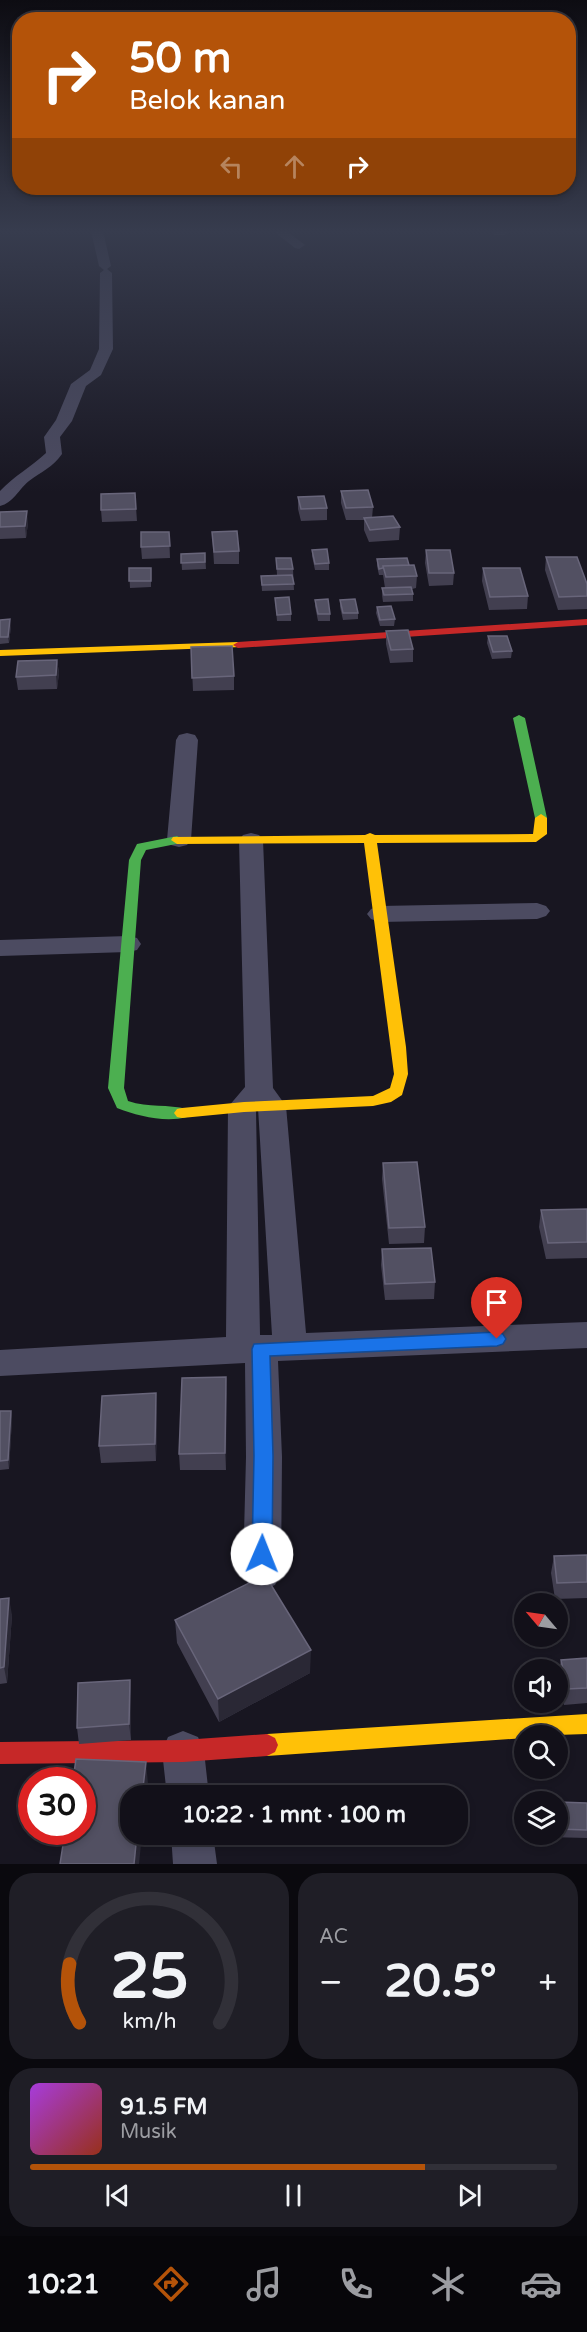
<!DOCTYPE html>
<html lang="id">
<head>
<meta charset="utf-8">
<style>
	:root { --surface:#121019; --page:#1f1e26; --text:#f1f3f6; --muted:#9c9da2; --line:#313038; --accent:#b45309 }
	body { margin:0; font-family:"Varela Round",sans-serif; background:var(--page); color:var(--text); height:100vh; display:flex; flex-direction:column; font-size:22px; white-space:nowrap }
	* { box-sizing:border-box; margin:0 }
	p { font-size:20px; color:var(--muted) }
	.icon { flex:none; width:33px; height:33px; fill:none; stroke:currentColor; stroke-width:2; stroke-linecap:round; stroke-linejoin:round }
	.map { position:relative; height:1864px; overflow:hidden }
	.sheet { display:flex; flex-direction:column; gap:9px; padding:9px; background:#0a090e; flex:1 }
	.sheet>* { flex:none }
	.banner { position:absolute; left:12px; top:12px; width:564px; height:183px; border-radius:24px; box-shadow:0 3px 9px #0003,0 0 0 2px var(--line); background:#b45309; color:#fff; overflow:hidden }
	.needle { width:39px; rotate:299deg }
	.tools { position:absolute; left:514px; top:1593px; display:grid; gap:12px }
	.tools a { display:grid; place-items:center; width:54px; height:54px; border-radius:50%; background:var(--surface); box-shadow:0 3px 9px #0003,0 0 0 2px var(--line); font-size:30px }
	.speed { position:absolute; left:18px; top:1767px; display:flex; gap:12px; font-size:30px; font-weight:700; text-align:center }
	.speed>* { display:grid; place-content:center; width:78px; height:78px; border-radius:50%; background:var(--surface); box-shadow:0 3px 9px #0003,0 0 0 2px var(--line); line-height:1 }
	.speed .limit { border:9px solid #d22; background:#fff; color:#111 }
	.pin { position:absolute; display:grid; place-items:center; width:51px; height:51px; color:#fff; margin:-62px -26px; border-radius:50% 50% 50% 0; rotate:-45deg; box-shadow:0 0 6px #0007 }
	.pin .icon { rotate:45deg }
	.me { position:absolute; width:66px; margin:-33px; rotate:1deg; stroke-linejoin:round; filter:drop-shadow(0 0 4px #0008) }
	.turn { display:flex; align-items:center; gap:21px; height:126px; padding:0 18px; font-size:27px }
	.turn .icon { width:78px; height:78px; stroke-width:2.5 }
	.turn b { display:block; font-size:42px; line-height:51px }
	.lanes { display:flex; align-items:center; height:57px; padding:0 18px; background:#0003; justify-content:center; gap:30px; direction:ltr }
	.lanes .off { opacity:.35 }
	.big { font-size:45px; font-weight:700; line-height:1.1 }
	.sheet .tile { flex:1; display:flex; flex-direction:column; justify-content:center; gap:9px; min-width:0; padding:0 21px; border-radius:24px; background:var(--page) }
	.sheet .dial { align-items:center; gap:0 }
	.dial svg { height:156px; overflow:visible; fill:none; stroke:var(--line); stroke-width:7; stroke-linecap:round; text-anchor:middle }
	.dial text { fill:var(--text); stroke:none }
	.song { display:flex; align-items:center; gap:18px }
	.cover { width:72px; height:72px; border-radius:9px; background:linear-gradient(135deg,hsl(280 70% 55%),hsl(10 70% 35%)) }
	.played { height:6px; border-radius:3px; background:linear-gradient(90deg,var(--accent) 75%,var(--line) 75%) }
	.keys { display:flex; justify-content:space-around; direction:ltr }
	.heat { display:flex; justify-content:space-between; align-items:center; font-size:33px; direction:ltr }
	.sheet .tiles { flex:1; display:grid; gap:9px; grid-template-columns:1fr 1fr }
	.tile:last-child { grid-column:span 2 }
	.trip { position:absolute; left:120px; top:1785px; width:348px; height:60px; border-radius:24px; background:var(--surface); box-shadow:0 3px 9px #0003,0 0 0 2px var(--line); font-weight:700; line-height:60px; text-align:center }
	.tabs { display:flex; height:96px; justify-content:space-around; align-items:center; background:#07060a; color:var(--muted) }
	.tabs .icon { width:42px; height:42px }
	.tabs .active { color:var(--accent) }
	.tabs b { font-size:27px; color:var(--text) }
	.map>svg:first-child { display:block }
	.lines { fill:none; stroke-linecap:round; stroke-linejoin:round }
	.street { fill:#4c4b61; fill-rule:evenodd }
	.fast { fill:#4caf50; fill-rule:evenodd }
	.slow { fill:#ffc107; fill-rule:evenodd }
	.jam { fill:#c62828; fill-rule:evenodd }
	.wall { fill:#423f50 }
	.shaded-wall { fill:#2a2835 }
	.building { fill:#525062; stroke:#68657a; stroke-width:1.5 }
	.route { fill:#1a73e8; stroke:#114b97; stroke-width:1.5 }
</style>
</head>
<body>
<div class="map">
<svg width="587" height="1864" viewBox="0 0 587 1864">
	<rect width="100%" height="100%" fill="#181621"/>
	<g class="lines">
		<path class="street" d="M91,231H103L111,266L107,269L112,273L113,349L101,375L86,386L72,421L60,437L62,454C53,467 41,472 29,481C19,489 13,503 0,506V491C14,476 31,467 46,453L44,437L56,420L71,384L90,370L99,349L100,273L104,270L99,266Z
			M273,231H287L305,245L299,249L295,248Z
			M493,231H511L505,235H494Z
			M187,733L195,735L198,740L191,840L187,845L179,847L171,845L167,840L176,740L179,735Z
			M251,833L259,835L263,840L273,1088L286,1106L306,1333L587,1322V1348L278,1361L282,1457L281,1573L275,1585L262,1590L249,1585L243,1573L246,1457L245,1363L0,1376V1350L226,1337L228,1107L245,1087L239,840L243,835ZM258,1108L272,1335H260L256,1110Z
			M537,903L546,906L550,911L546,916L537,919L380,922L371,919L367,914L371,909L380,906Z
			M128,936L137,938L141,944L137,950L128,952L0,956V940Z
			M183,1731L198,1737L204,1751L209,1796H167L162,1751L168,1737Z
			M171,1834H213L217,1864H173Z"/>
		<path class="fast" d="M519,715L525,718L547,818L541,822L535,818L513,718Z
			M177,836L183,840L181,843L146,850L141,860L124,1088L128,1101C149,1108 168,1104 187,1109L190,1113L187,1117C165,1123 138,1116 117,1108L108,1088L129,860L137,844Z"/>
		<path class="slow" d="M238,642L243,645L242,647L0,656V650Z
			M541,814L547,818V834L536,842L377,843L406,1047L408,1074L402,1095L391,1102L373,1106L244,1112L182,1118L177,1117L174,1113L177,1109L182,1108L244,1102L373,1096L390,1088L394,1074L364,843L177,844L171,840L173,837L365,835L370,833L375,835L533,834L535,818Z
			M587,1714V1734L525,1736V1738L267,1756L259,1752L256,1745L259,1738L267,1734Z"/>
		<path class="jam" d="M587,619V625L238,648L233,645L238,642Z
			M267,1734L275,1738L278,1745L275,1752L267,1756L183,1762L0,1764V1742L183,1740Z"/>
	</g>
	<path class="wall" d="M341,491L373,507L372,518L400,527L399,540L369,542L364,530V520H346L341,503Z
		M135,493L137,521L102,522L101,510Z
		M298,497L327,508V520L301,521L298,509Z
		M0,512L28,523L26,538L0,539Z
		M169,532L170,558L142,559L141,547Z
		M212,532L239,551V564H214Z
		M312,550L329,563V570H315L312,556Z
		M426,550L454,573L453,585L429,586L425,563Z
		M205,553L206,569L182,570L181,554Z
		M546,557L587,584V609L558,610L545,570Z
		M276,558L293,569L294,590L262,591L261,576L277,575Z
		M377,559L409,565L417,576L416,588L412,589L413,594V601L383,602L382,595V588H385L383,575H379L377,566Z
		M129,568H151V587L130,588Z
		M483,568L528,596L527,609L489,610L482,581Z
		M275,598L291,614V621H277Z
		M315,600L330,614V621H318L315,606Z
		M340,600L358,613V619L343,620L340,607Z
		M377,607L395,619L394,626H380L376,613Z
		M0,620L11,626L9,643L0,644Z
		M386,631L413,649V662L390,663L386,644Z
		M488,636L512,651L511,658L492,659L487,643Z
		M191,647L234,676V690L193,691Z
		M57,660L59,673L57,689L18,690L16,677Z
		M383,1163L425,1227L424,1243L389,1244L382,1179Z
		M587,1209V1258L546,1259L539,1227L541,1210Z
		M382,1249L435,1282L434,1299L385,1300L381,1265Z
		M226,1377V1470H180L179,1454Z
		M157,1410L156,1461L101,1463L99,1446Z
		M0,1411H11L12,1419L9,1469L0,1470Z
		M587,1555V1598L555,1599L551,1573L554,1556Z
		M0,1599L12,1615L7,1683L0,1684Z
		M175,1620L310,1673L219,1722L177,1643Z
		M587,1658V1703L564,1705L558,1676L561,1660Z
		M130,1680L131,1696V1740L79,1744L77,1728Z
		M558,1802L587,1803V1838L547,1837V1834H558Z"/>
	<path class="shaded-wall" d="M27,511L28,523L26,538L25,526Z
		M10,619L11,626L9,643L8,637Z
		M57,660L59,673L57,689L56,675Z
		M226,1377L227,1393L226,1470L225,1453Z
		M156,1393L157,1410L156,1461L155,1444Z
		M11,1411L12,1419L9,1469L8,1460Z
		M9,1598L12,1615L7,1683L4,1667Z
		M311,1650L310,1673L219,1722L218,1699Z
		M130,1680L131,1696V1740L129,1724Z
		M146,1762L148,1784L146,1796H142Z
		M137,1834H142L139,1864H134Z"/>
	<path class="building" d="M368,490L373,507L346,508L341,491Z
		M135,493L136,509L101,510V494Z
		M324,496L327,508L301,509L298,497Z
		M27,511L25,526L0,527V512Z
		M393,516L400,527L370,530L364,518Z
		M237,531L239,551L214,552L212,532Z
		M141,532H169L170,546L141,547Z
		M327,549L329,563L315,564L312,550Z
		M426,550H450L454,573H429Z
		M205,553V562L181,563V554Z
		M546,557H577L587,584V596L559,597Z
		M276,558H291L293,569H277Z
		M407,558L409,565L383,566V568L379,569L377,559Z
		M414,565L417,576L386,577L383,566Z
		M129,568H151V581H129Z
		M483,568H520L528,596L490,597Z
		M292,575L294,584L262,585L261,576Z
		M411,587L413,594L384,595L382,588Z
		M289,597L291,614L277,615L275,598Z
		M328,599L330,614H318L315,600Z
		M355,599L358,613H343L340,600Z
		M391,606L395,619L380,620L377,607Z
		M10,619L8,637H0V620Z
		M408,630L413,649L391,650L386,631Z
		M488,636H507L512,651L493,652Z
		M232,646L234,676L192,678L191,647Z
		M57,660L56,675L16,677L18,661Z
		M417,1162L425,1227L389,1228L383,1163Z
		M587,1209V1242L548,1243L541,1210Z
		M431,1248L435,1282L385,1284L382,1249Z
		M226,1377L225,1453L179,1454L182,1378Z
		M156,1393L155,1444L99,1446L102,1396Z
		M0,1411H11L8,1460L0,1461Z
		M587,1555V1582L557,1583L554,1556Z
		M265,1575L311,1650L218,1699L175,1620Z
		M9,1598L4,1667L0,1668V1599Z
		M587,1658V1688L567,1689L561,1660Z
		M130,1680L129,1724L77,1728L78,1683Z
		M76,1759L146,1762L142,1796H130V1834H137L134,1864H60L65,1832H82V1780H73Z
		M558,1802L587,1803V1830L558,1829Z"/>
	<linearGradient id="sky" x2="0" y2="1"><stop stop-color="#0d0c12"/><stop offset="0.47" stop-color="#373c4e"/><stop offset="1" stop-color="#373c4e" stop-opacity="0"/></linearGradient>
	<rect width="587" height="492" fill="url(#sky)"/>
	<path class="route" d="M497,1332L503,1334L506,1339L503,1344L497,1346L270,1356L273,1456L272,1554L269,1560L262,1563L255,1560L252,1554L254,1456L252,1349L254,1344Z"/>
</svg>
<div class="tools">
<a><svg class="needle" viewBox="-14 -14 28 28"><path d="M0-13l5 13h-10z" fill="#e53935"/><path d="M0 13l5-13h-10z" fill="#9c9da2"/></svg></a>
<a><svg class="icon" aria-label="sound" viewBox="0 0 24 24"><path d="M4 9h4l5-4v14l-5-4H4zM17 9q2 3 0 6"/></svg></a>
<a><svg class="icon" aria-label="search" viewBox="0 0 24 24"><circle cx="10" cy="10" r="6"/><path d="M15 15l6 6"/></svg></a>
<a><svg class="icon" aria-label="layers" viewBox="0 0 24 24"><path d="M12 4l9 5-9 5-9-5zM3 14l9 5 9-5"/></svg></a>
</div>
<div class="speed"><div class="limit">30</div></div>
<div class="pin" style="left:497px;top:1339px;background:#d93025"><svg class="icon" aria-label="arrive" viewBox="0 0 24 24"><path d="M6 21V4h12l-3 4 3 4H6"/></svg></div>
<svg class="me" style="left:262px;top:1554px" viewBox="-20 -20 40 40"><circle r="19" fill="#fff"/><path d="M0-13L10 11 0 6-10 11z" fill="#1a73e8"/></svg>
<div class="trip">10:22 · 1 mnt · 100 m</div>
<div class="banner">
<div class="turn"><svg class="icon" aria-label="right" viewBox="0 0 24 24"><path d="M7 20v-9h11M14 6l5 5-5 5"/></svg><div><b>50 m</b>Belok kanan</div></div>
<div class="lanes"><svg class="icon off" aria-label="left" viewBox="0 0 24 24"><path d="M17 20v-9H6M10 6l-5 5 5 5"/></svg><svg class="icon off" aria-label="ahead" viewBox="0 0 24 24"><path d="M12 20V5M6 11l6-6 6 6"/></svg><svg class="icon" aria-label="right" viewBox="0 0 24 24"><path d="M7 20v-9h11M14 6l5 5-5 5"/></svg></div>
</div>
</div>
<section class="sheet">
<div class="tiles">
<div class="tile dial"><svg viewBox="0 0 100 80">
<path d="M14 69A42 42 0 1 1 86 69"/>
<path d="M14 69A42 42 0 0 1 9 39" stroke="#b45309"/>
<text x="50" y="56" font-size="32" font-weight="700">25</text>
<text x="50" y="72" font-size="11">km/h</text>
</svg></div>
<div class="tile"><p>AC</p>
<div class="heat"><a>−</a><b class="big">20.5°</b><a>+</a></div>
</div>
<div class="tile">
<div class="song"><i class="cover"></i><div><b>91.5 FM</b><p>Musik</p></div></div>
<div class="played"></div>
<div class="keys"><svg class="icon" aria-label="previous" viewBox="0 0 24 24"><path d="M18 5L8 12l10 7zM5 5v14"/></svg><svg class="icon" aria-label="pause" viewBox="0 0 24 24"><path d="M8 5v14M16 5v14"/></svg><svg class="icon" aria-label="next" viewBox="0 0 24 24"><path d="M6 5l10 7-10 7zM19 5v14"/></svg></div>
</div>
</div>
</section>
<nav class="tabs">
<b>10:21</b>
<svg class="icon active" aria-label="directions" viewBox="0 0 24 24"><path d="M12 3l9 9-9 9-9-9zM9 14v-3h6M13 9l2 2-2 2"/></svg>
<svg class="icon" aria-label="music" viewBox="0 0 24 24"><path d="M9 18V5l10-2v13"/><circle cx="6" cy="18" r="3"/><circle cx="16" cy="16" r="3"/></svg>
<svg class="icon" aria-label="phone" viewBox="0 0 24 24"><path d="M5 4h4l2 5-3 2q2 4 5 5l2-3 5 2v4C11 20 4 13 5 4z"/></svg>
<svg class="icon" aria-label="climate" viewBox="0 0 24 24"><path d="M12 3v18M4 7l16 10M4 17L20 7"/></svg>
<svg class="icon" aria-label="car" viewBox="0 0 24 24"><path d="M5 17H2v-5l4-1 3-4h7l3 4 3 1v5h-3M9 17h6M6 11h13"/><circle cx="7" cy="17" r="2"/><circle cx="17" cy="17" r="2"/></svg>
</nav>
</body>
</html>
